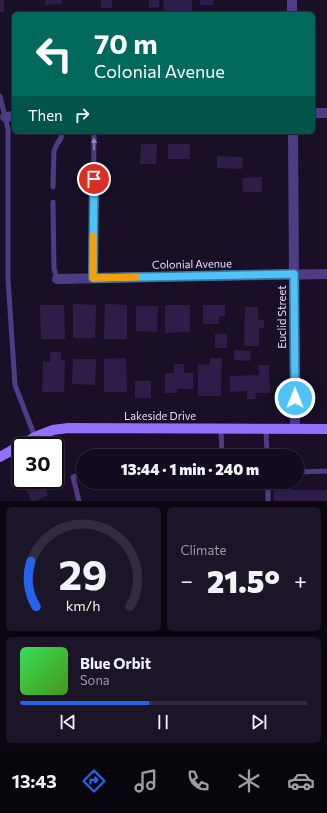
<!DOCTYPE html>
<html lang="en">
<head>
<meta charset="utf-8">
<style>
	:root { --surface:#130c1e; --page:#1c1527; --text:#f1f3f6; --muted:#9d9ba4; --line:#322c3c; --accent:#2563eb }
	body { margin:0; font-family:Commissioner,sans-serif; background:var(--page); color:var(--text); height:100vh; display:flex; flex-direction:column; font-size:15px; white-space:nowrap }
	* { box-sizing:border-box; margin:0 }
	p { font-size:13px; color:var(--muted) }
	.icon { flex:none; width:22px; height:22px; fill:none; stroke:currentColor; stroke-width:2; stroke-linecap:round; stroke-linejoin:round }
	.map { position:relative; height:501px; overflow:hidden }
	.panel { display:flex; flex-direction:column; gap:6px; padding:6px; background:#0a0710; flex:1 }
	.panel>* { flex:none }
	.top-card { position:absolute; left:12px; top:12px; width:303px; height:122px; border-radius:6px; box-shadow:0 1px 3px #0004,0 0 0 1px var(--line); background:#00695c; color:#fff; overflow:hidden }
	.speed { position:absolute; left:12px; top:437px; display:flex; gap:8px; font-size:20px; font-weight:700; text-align:center }
	.speed>* { display:grid; place-content:center; width:52px; height:52px; border-radius:50%; background:var(--surface); box-shadow:0 1px 3px #0004,0 0 0 1px var(--line); line-height:1 }
	.speed .limit { border:2px solid #111; border-radius:6px; background:#fff; color:#111 }
	.pin { position:absolute; display:grid; place-items:center; width:34px; height:34px; color:#fff; margin:-17px; border:2px solid #fff; border-radius:50%; box-shadow:0 1px 4px #0007 }
	.me { position:absolute; width:44px; margin:-22px; rotate:0deg; stroke-linejoin:round; filter:drop-shadow(0 0 3px #0008) }
	.turn { display:flex; align-items:center; gap:14px; height:84px; padding:0 16px; font-size:18px }
	.turn .icon { width:52px; height:52px; stroke-width:2.5 }
	.turn b { display:block; font-size:28px; line-height:34px }
	.then { display:flex; align-items:center; height:38px; padding:0 16px; background:#0003; gap:8px; font-size:15px }
	.big { font-size:30px; font-weight:800; line-height:1.1 }
	.panel .card { flex:1; display:flex; flex-direction:column; justify-content:center; gap:6px; min-width:0; padding:0 14px; border-radius:6px; background:var(--page) }
	.panel .dial { align-items:center; gap:0 }
	.dial svg { height:104px; overflow:visible; fill:none; stroke:var(--line); stroke-width:7; stroke-linecap:round; text-anchor:middle }
	.dial text { fill:var(--text); stroke:none }
	.song { display:flex; align-items:center; gap:12px }
	.cover { width:48px; height:48px; border-radius:6px; background:linear-gradient(135deg,hsl(130 70% 55%),hsl(100 70% 35%)) }
	.played { height:4px; border-radius:2px; background:linear-gradient(90deg,var(--accent) 45%,var(--line) 45%) }
	.keys { display:flex; justify-content:space-around; direction:ltr }
	.heat { display:flex; justify-content:space-between; align-items:center; font-size:22px; direction:ltr }
	.panel .tiles { flex:1; display:grid; gap:6px; grid-template-columns:1fr 1fr }
	.card:last-child { grid-column:span 2 }
	.trip { position:absolute; left:76px; top:449px; width:228px; height:40px; border-radius:20px; background:var(--surface); box-shadow:0 1px 3px #0004,0 0 0 1px var(--line); font-weight:800; line-height:40px; text-align:center }
	.menu { display:flex; height:64px; justify-content:space-around; align-items:center; background:#08050c; color:var(--muted) }
	.menu .icon { width:28px; height:28px }
	.menu .active { color:var(--accent) }
	.menu b { font-size:18px; color:var(--text) }
	.map>svg:first-child { display:block }
	.building { fill:#2f1d49 }
	.lines { fill:none; stroke-linecap:round; stroke-linejoin:round }
	.lane { stroke:#4e3c86; stroke-width:5 }
	.street { stroke:#4e3c86; stroke-width:10 }
	.secondary { stroke:#9171fd; stroke-width:10 }
	.oneway { fill:#9282bc }
	.route-casing { stroke:#337fa1; stroke-width:10 }
	.route { stroke:#4fc3f7; stroke-width:7 }
	.slow { stroke:#f59e0b; stroke-width:7 }
	.labels { text-anchor:middle; stroke-width:4; stroke-linejoin:round; paint-order:stroke }
	.street-label { font-size:11px; fill:#e4d8fe; stroke:#191028 }
</style>
</head>
<body>
<div class="map">
<svg width="327" height="501" viewBox="0 0 327 501">
	<rect width="100%" height="100%" fill="#191028"/>
	<path class="building" d="M0,0H4V12H0Z
		M45,0H62V4L45,5Z
		M101,0H112V8H101Z
		M149,0H159V7L149,8Z
		M163,0H192V11H164Z
		M200,0H213V5H200Z
		M141,144H157L156,164H140Z
		M168,144H190V159H168Z
		M217,156L243,157L242,169L217,168Z
		M262,177V192H243L242,178Z
		M73,304L96,305L95,338H73Z
		M105,304L127,305V339H104Z
		M40,305H64L65,339H41Z
		M165,305H190V332L165,333Z
		M203,305H225V316H219V324H203Z
		M136,306H158L157,332L136,331Z
		M245,307H258V320H264V328H259V346H244Z
		M215,334H227V348H215Z
		M234,350L251,351L250,361L234,360Z
		M50,352H61V360H65L64,392H42L43,361L50,362Z
		M126,358L127,392H104V359Z
		M210,358H222L221,396H198V364L210,365Z
		M73,359H96L95,385L72,384Z
		M174,364H184V373H193V389H177V393H165V373H174Z
		M258,365H269L270,393H255L256,399H247V391L230,392V376L259,375Z
		M135,381H151V398H135Z
		M21,480H41L48,495L36,501H32Z
		M274,490H327V501H274Z"/>
	<g class="lines">
		<path class="lane" d="M0,96L8,129V279L15,385L35,437
			M53,187L54,151L57,144L61,138L62,132
			M53,202L54,268L57,279
			M93,278L94,132
			M221,429L222,456
			M266,429L267,456
			M297,472L327,471
			M79,501L73,477L83,473
			M268,501V482"/>
		<path class="street" d="M292,0V14
			M313,113H327
			M5,117L14,116
			M293,132L295,429
			M57,279L327,274"/>
		<path class="secondary" d="M0,457L35,437L53,430L68,428L327,429"/>
	</g>
	<defs><path id="oneway-solid" d="M-6-.8H1V-3.2L6.5 0L1 3.2V.8H-6Z"/></defs>
	<use class="oneway" href="#oneway-solid" transform="translate(94 144) rotate(-90)"/>
	<g class="lines">
		<defs>
			<path id="route" d="M94,179L93,278L294,274L295,398"/>
		</defs>
		<use href="#route" class="route-casing"/>
		<use href="#route" class="route"/>
		<path class="slow" d="M93,236V278L136,277"/>
	</g>
	<g class="labels">
		<g class="street-label">
			<text transform="translate(192 264) rotate(-1)" y="4">Colonial Avenue</text>
			<text transform="translate(282 317) rotate(-90)" y="4">Euclid Street</text>
			<text x="160" y="420">Lakeside Drive</text>
		</g>
	</g>
</svg>
<div class="speed"><div class="limit">30</div></div>
<div class="pin" style="left:94px;top:179px;background:#d93025"><svg class="icon" aria-label="arrive" viewBox="0 0 24 24"><path d="M6 21V4h12l-3 4 3 4H6"/></svg></div>
<svg class="me" style="left:295px;top:398px" viewBox="-20 -20 40 40"><circle r="17" fill="#4fc3f7" stroke="#fff" stroke-width="3"/><path d="M0-11L8 9 0 5-8 9z" fill="#fff"/></svg>
<div class="trip">13:44 · 1 min · 240 m</div>
<div class="top-card">
<div class="turn"><svg class="icon" aria-label="left" viewBox="0 0 24 24"><path d="M17 20v-9H6M10 6l-5 5 5 5"/></svg><div><b>70 m</b>Colonial Avenue</div></div>
<div class="then">Then<svg class="icon" aria-label="right" viewBox="0 0 24 24"><path d="M7 20v-9h11M14 6l5 5-5 5"/></svg></div>
</div>
</div>
<section class="panel">
<div class="tiles">
<div class="card dial"><svg viewBox="0 0 100 80">
<path d="M14 69A42 42 0 1 1 86 69"/>
<path d="M14 69A42 42 0 0 1 10 34" stroke="#2563eb"/>
<text x="50" y="56" font-size="32" font-weight="700">29</text>
<text x="50" y="72" font-size="11">km/h</text>
</svg></div>
<div class="card"><p>Climate</p>
<div class="heat"><a>−</a><b class="big">21.5°</b><a>+</a></div>
</div>
<div class="card">
<div class="song"><i class="cover"></i><div><b>Blue Orbit</b><p>Sona</p></div></div>
<div class="played"></div>
<div class="keys"><svg class="icon" aria-label="previous" viewBox="0 0 24 24"><path d="M18 5L8 12l10 7zM5 5v14"/></svg><svg class="icon" aria-label="pause" viewBox="0 0 24 24"><path d="M8 5v14M16 5v14"/></svg><svg class="icon" aria-label="next" viewBox="0 0 24 24"><path d="M6 5l10 7-10 7zM19 5v14"/></svg></div>
</div>
</div>
</section>
<nav class="menu">
<b>13:43</b>
<svg class="icon active" aria-label="directions" viewBox="0 0 24 24"><path d="M12 3l9 9-9 9-9-9zM9 14v-3h6M13 9l2 2-2 2"/></svg>
<svg class="icon" aria-label="music" viewBox="0 0 24 24"><path d="M9 18V5l10-2v13"/><circle cx="6" cy="18" r="3"/><circle cx="16" cy="16" r="3"/></svg>
<svg class="icon" aria-label="phone" viewBox="0 0 24 24"><path d="M5 4h4l2 5-3 2q2 4 5 5l2-3 5 2v4C11 20 4 13 5 4z"/></svg>
<svg class="icon" aria-label="climate" viewBox="0 0 24 24"><path d="M12 3v18M4 7l16 10M4 17L20 7"/></svg>
<svg class="icon" aria-label="car" viewBox="0 0 24 24"><path d="M5 17H2v-5l4-1 3-4h7l3 4 3 1v5h-3M9 17h6M6 11h13"/><circle cx="7" cy="17" r="2"/><circle cx="17" cy="17" r="2"/></svg>
</nav>
</body>
</html>
